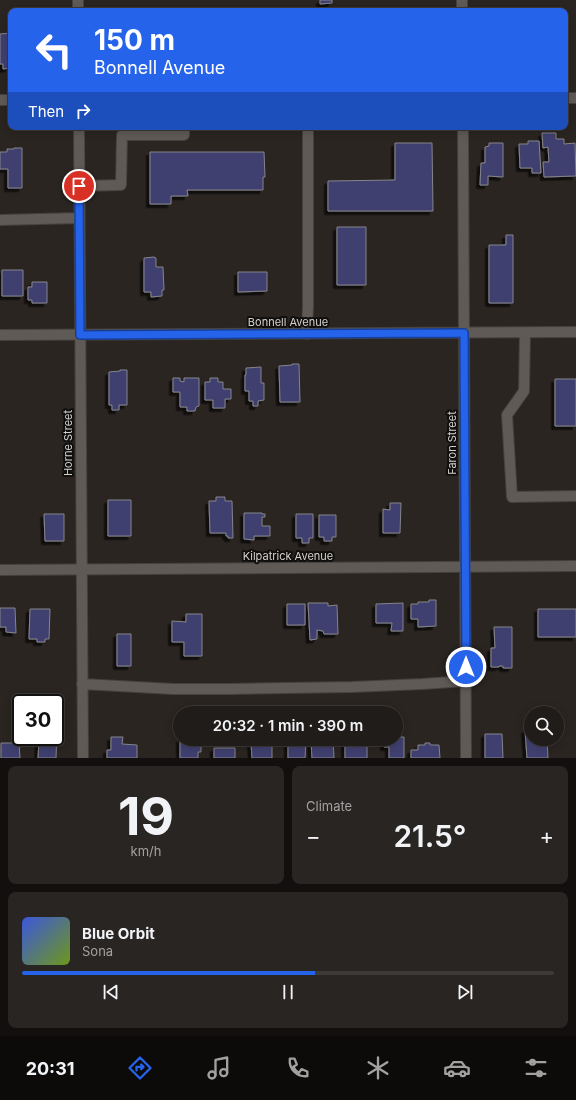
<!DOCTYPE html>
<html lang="en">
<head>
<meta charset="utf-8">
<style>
	:root { --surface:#201c19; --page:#282522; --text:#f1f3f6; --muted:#a2a1a2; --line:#3d3a38; --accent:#2563eb }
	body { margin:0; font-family:Inter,sans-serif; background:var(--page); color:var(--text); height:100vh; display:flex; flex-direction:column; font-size:15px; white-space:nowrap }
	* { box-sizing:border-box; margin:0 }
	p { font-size:13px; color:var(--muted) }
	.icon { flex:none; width:22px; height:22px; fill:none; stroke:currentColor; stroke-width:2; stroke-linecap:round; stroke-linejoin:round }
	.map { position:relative; height:758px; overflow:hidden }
	.drawer { display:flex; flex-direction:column; gap:8px; padding:8px; background:#120f0e; flex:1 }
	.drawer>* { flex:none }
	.hud { position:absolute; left:8px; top:8px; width:560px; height:122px; border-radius:8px; box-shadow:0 2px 10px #0003,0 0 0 1px var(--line); background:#2563eb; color:#fff; overflow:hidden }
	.controls { position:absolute; left:524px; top:706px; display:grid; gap:8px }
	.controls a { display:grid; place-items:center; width:40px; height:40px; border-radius:50%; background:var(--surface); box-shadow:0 2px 10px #0003,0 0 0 1px var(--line); font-size:20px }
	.speed { position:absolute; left:12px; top:694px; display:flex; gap:8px; font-size:20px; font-weight:700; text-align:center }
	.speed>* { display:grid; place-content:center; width:52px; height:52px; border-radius:50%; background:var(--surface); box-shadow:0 2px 10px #0003,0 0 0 1px var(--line); line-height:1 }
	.speed .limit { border:2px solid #111; border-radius:6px; background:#fff; color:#111 }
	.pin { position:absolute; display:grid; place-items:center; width:34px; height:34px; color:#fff; margin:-17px; border:2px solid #fff; border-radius:50%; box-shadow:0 1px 4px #0007 }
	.me { position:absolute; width:44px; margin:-22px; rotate:0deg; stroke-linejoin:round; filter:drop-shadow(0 0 3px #0008) }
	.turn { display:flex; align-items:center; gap:14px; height:84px; padding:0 20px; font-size:18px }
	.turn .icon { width:52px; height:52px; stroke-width:2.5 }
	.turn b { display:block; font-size:28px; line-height:34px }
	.then { display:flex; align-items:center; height:38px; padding:0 20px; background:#0003; gap:8px; font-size:15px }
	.big { font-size:30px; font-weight:600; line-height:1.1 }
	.drawer .widget { flex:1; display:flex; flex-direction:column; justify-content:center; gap:6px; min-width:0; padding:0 14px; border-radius:8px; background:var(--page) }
	.drawer .dial { align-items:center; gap:0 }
	.dial b { font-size:52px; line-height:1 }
	.song { display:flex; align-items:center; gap:12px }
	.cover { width:48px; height:48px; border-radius:6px; background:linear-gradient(135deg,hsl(230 70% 55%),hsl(80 70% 35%)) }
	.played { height:4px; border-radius:2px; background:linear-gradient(90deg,var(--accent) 55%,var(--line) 55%) }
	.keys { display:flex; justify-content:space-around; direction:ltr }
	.heat { display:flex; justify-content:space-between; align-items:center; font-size:22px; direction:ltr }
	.drawer .tiles { flex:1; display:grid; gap:8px; grid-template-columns:1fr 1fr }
	.widget:last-child { grid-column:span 2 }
	.trip { position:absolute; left:173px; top:706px; width:230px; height:40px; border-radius:20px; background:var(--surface); box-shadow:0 2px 10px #0003,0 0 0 1px var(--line); font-weight:600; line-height:40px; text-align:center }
	.dock { display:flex; height:64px; justify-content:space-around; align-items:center; background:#0d0b0a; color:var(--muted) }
	.dock .icon { width:28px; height:28px }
	.dock .active { color:var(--accent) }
	.dock b { font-size:18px; color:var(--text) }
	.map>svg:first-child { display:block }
	.building { fill:#413f6f; stroke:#85858c; filter:url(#shadow) }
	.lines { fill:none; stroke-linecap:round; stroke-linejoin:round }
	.minor-casing { stroke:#45413e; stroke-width:12 }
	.minor { stroke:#5f5a55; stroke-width:10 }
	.route-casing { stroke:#184099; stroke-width:10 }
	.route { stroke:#2563eb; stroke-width:7 }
	.labels { text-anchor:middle; stroke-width:4; stroke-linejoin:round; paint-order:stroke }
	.street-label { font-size:11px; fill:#d4d1ce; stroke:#110f0d }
</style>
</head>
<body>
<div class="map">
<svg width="576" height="758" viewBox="0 0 576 758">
	<defs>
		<filter id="shadow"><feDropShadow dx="-3.5" dy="3.5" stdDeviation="0" flood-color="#0009"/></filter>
	</defs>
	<rect width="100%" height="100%" fill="#2a2521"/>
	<path class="building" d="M320,0H332V3L320,4Z
		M11,33V64H9V68L3,69V64H0V34Z
		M542,133H556V139H564V144L575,143L576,176L544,177L543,162H549L548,147L543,148Z
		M528,141H539L541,173H532V168H520L519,144H528Z
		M395,143H432L433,211H328V181L395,180Z
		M489,143H503V177L488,176V185H480L481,163H485V147L489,146Z
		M14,148H22V188H8V169H0V152H7V149H14Z
		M150,152H264L265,177H263V190H187L188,196H171V204H150Z
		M337,227H366V285H337Z
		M506,235H513V303H489V245H506Z
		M154,257L156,258V267H163L164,290H162V296L151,297V292H144V258Z
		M2,270H23V296H2Z
		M238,272H267V291L238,292Z
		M32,282H47V303H32V300H28V287H32Z
		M292,364H299L300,402H280L279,366L292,365Z
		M261,367V383H264V400L258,401V406H253V401H249V391H245V375H246V368Z
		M120,370H127V405H119V410H112V405H109V372L120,371Z
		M173,378H180V381L184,382V378H199V406L196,407L195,411H187V407H180V392H173Z
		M210,378H218V382H223V389H231V399H225V408H213V400H205V382H210Z
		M555,379H576V426H555Z
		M216,497H225V501H232L233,538H228V536H226V533H210L209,501H216Z
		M108,500H131V536H108Z
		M390,503H401L400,533H383V509L390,510Z
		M244,513H262V514H265V517H262V526H270V536H254V540L244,539Z
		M44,514H64V541H45Z
		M296,514H313V538H309V543H302V538H296Z
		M319,515H336V537H332V541H324V537H319Z
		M429,600H436V626L418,627V619H411V604H418V602H429Z
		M308,603H328V606L337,605L338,634H324L323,631L317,630V639L310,640Z
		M403,603V631H391L392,623H376V604Z
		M287,604H305V625H287Z
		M0,608H15L16,633L6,632V627H0Z
		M30,609H50L49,639H45V642H37V639H29Z
		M538,609H576V637H538Z
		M186,614H202V656H184V642H172V621L186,622Z
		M494,627H512V668H503V666H499V667H491V648H495Z
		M117,634H131V666H117Z
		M531,729V739H547L548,758H527L525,730Z
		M55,732H57L56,758H38L39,741H35V737H55Z
		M485,734H502L503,758H485Z
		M111,737H123L122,744L137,745V758H107V750H111Z
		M396,737H404V758H389V747H384V739H396Z
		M180,739H201V752H198V758H180Z
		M259,739H272V758H252L251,743H259Z
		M315,739H333L334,758H312L311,741H315Z
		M345,739H367V758H345Z
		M288,741H306L305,758H288Z
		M1,743H19L20,758H1Z
		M425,743H430V745H439L440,758H411V750H418V745H425Z
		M214,748H235V758H214Z"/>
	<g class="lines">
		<defs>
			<path id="minor" d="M78,0V11
				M462,0V11
				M565,98H576
				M0,100H11
				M79,127L83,758
				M463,127L466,758
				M79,186L121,185L122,135H184V127
				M0,220L79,218
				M525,333L524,391L507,415L512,497L576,496
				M307,334L308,305V127
				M0,335L576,332
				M0,570L576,566
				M82,684L173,689H231L352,687L422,684L466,681"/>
		</defs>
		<use href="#minor" class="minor-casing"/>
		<use href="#minor" class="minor"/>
	</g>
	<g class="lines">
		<defs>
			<path id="route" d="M79,186L80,335L464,333L466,667"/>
		</defs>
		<use href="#route" class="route-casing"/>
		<use href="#route" class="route"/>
	</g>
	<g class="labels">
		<g class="street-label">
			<text x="288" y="326">Bonnell Avenue</text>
			<text transform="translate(68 443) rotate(-90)" y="4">Horne Street</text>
			<text transform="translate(452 443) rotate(-90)" y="4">Faron Street</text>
			<text x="288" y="560">Kilpatrick Avenue</text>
		</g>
	</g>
</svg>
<div class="controls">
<a><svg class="icon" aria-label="search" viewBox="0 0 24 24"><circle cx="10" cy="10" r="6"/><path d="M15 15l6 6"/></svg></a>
</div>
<div class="speed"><div class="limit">30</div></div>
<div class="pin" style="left:79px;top:186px;background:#d93025"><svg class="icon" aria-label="arrive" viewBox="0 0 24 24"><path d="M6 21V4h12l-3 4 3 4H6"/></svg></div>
<svg class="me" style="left:466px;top:667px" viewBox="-20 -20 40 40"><circle r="17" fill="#2563eb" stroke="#fff" stroke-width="3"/><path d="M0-11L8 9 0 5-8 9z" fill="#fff"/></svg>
<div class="trip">20:32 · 1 min · 390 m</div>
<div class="hud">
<div class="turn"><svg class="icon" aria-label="left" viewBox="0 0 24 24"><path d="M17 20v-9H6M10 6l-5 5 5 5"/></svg><div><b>150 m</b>Bonnell Avenue</div></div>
<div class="then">Then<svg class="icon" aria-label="right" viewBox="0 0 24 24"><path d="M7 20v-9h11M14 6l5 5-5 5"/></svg></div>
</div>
</div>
<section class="drawer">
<div class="tiles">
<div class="widget dial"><b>19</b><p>km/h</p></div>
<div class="widget"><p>Climate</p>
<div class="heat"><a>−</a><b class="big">21.5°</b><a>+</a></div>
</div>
<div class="widget">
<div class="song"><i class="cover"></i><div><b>Blue Orbit</b><p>Sona</p></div></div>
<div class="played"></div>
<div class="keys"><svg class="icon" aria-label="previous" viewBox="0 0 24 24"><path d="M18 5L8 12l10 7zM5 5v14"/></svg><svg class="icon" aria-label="pause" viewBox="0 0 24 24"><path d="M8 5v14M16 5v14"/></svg><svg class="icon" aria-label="next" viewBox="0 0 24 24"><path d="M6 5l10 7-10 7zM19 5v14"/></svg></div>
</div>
</div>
</section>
<nav class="dock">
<b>20:31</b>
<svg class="icon active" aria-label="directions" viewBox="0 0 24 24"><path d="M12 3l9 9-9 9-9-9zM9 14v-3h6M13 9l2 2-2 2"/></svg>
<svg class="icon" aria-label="music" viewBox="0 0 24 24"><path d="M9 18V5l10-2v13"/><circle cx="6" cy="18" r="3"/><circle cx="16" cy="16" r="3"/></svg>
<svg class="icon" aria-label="phone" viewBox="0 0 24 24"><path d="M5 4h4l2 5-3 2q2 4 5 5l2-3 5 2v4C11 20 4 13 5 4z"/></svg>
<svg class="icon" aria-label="climate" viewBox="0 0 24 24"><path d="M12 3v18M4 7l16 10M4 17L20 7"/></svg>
<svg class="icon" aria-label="car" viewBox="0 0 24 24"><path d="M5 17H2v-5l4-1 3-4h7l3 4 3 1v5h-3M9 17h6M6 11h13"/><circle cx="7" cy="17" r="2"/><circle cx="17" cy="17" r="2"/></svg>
<svg class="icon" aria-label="filters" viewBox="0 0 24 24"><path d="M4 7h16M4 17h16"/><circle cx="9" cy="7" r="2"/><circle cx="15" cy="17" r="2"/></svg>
</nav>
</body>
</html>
